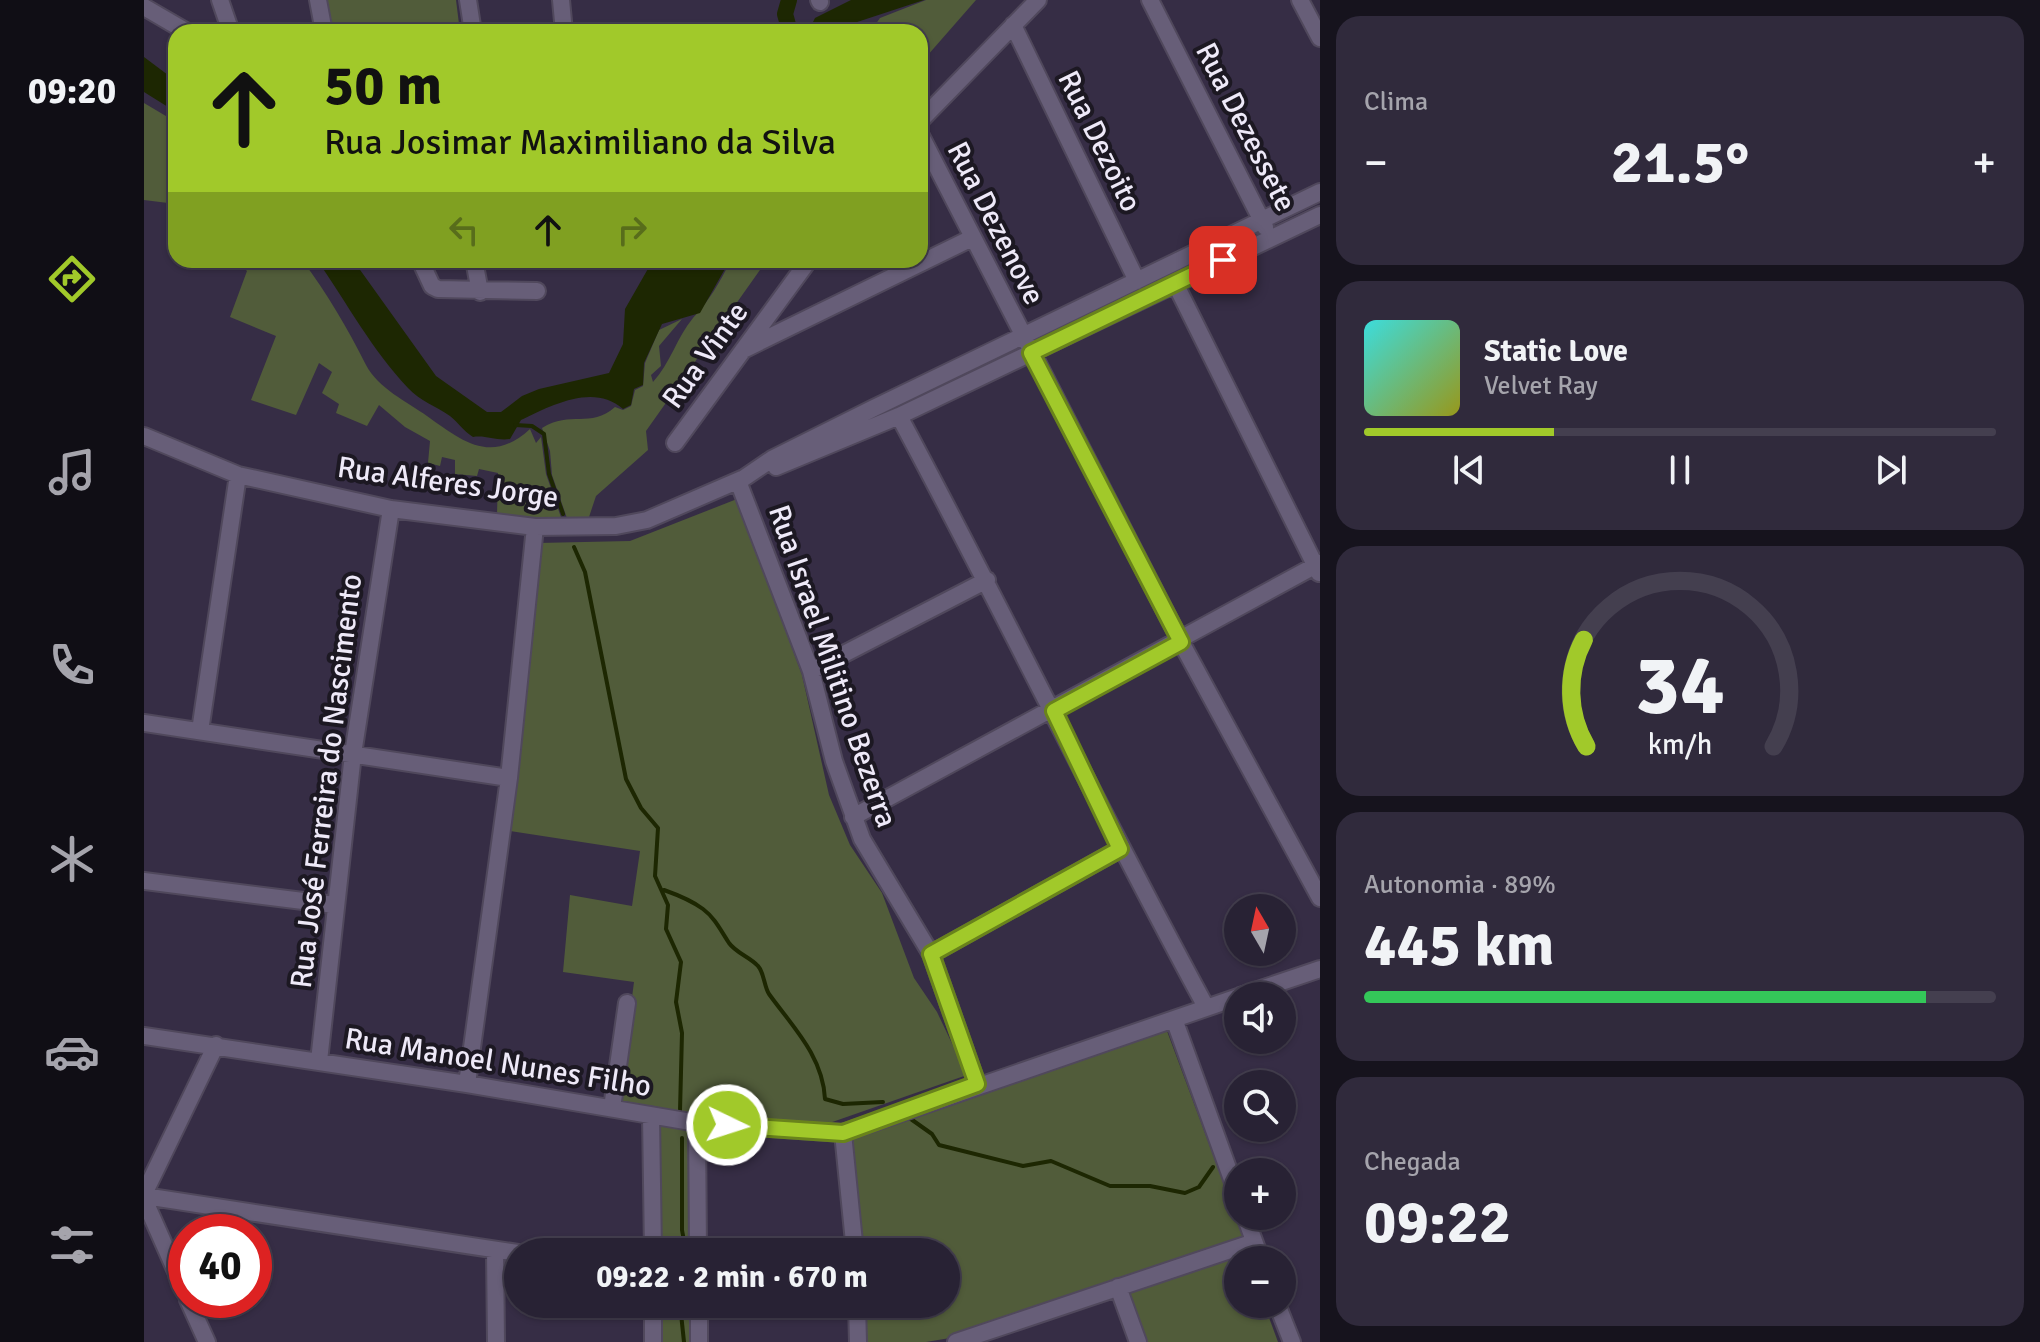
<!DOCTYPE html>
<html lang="pt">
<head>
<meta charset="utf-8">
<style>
	:root { --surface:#282234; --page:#302a3c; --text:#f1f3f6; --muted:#a5a4ac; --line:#443f4f; --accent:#a1c92a }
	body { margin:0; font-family:Signika,sans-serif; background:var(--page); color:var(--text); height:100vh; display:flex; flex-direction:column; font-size:30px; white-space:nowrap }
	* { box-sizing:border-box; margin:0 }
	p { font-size:26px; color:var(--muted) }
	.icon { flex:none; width:44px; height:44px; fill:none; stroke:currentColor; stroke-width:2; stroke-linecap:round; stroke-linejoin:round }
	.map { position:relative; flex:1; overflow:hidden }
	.details { display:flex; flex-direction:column; gap:16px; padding:16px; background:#16131d; width:720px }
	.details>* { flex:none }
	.hud { position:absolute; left:24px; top:24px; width:760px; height:244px; border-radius:24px; box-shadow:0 2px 6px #0004,0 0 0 2px var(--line); background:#a1c92a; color:#111; overflow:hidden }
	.needle { width:52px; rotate:351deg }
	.fabs { position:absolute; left:1080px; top:894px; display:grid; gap:16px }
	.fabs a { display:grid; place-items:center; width:72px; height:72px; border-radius:50%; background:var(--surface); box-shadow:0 2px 6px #0004,0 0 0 2px var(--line); font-size:40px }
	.speed { position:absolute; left:24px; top:1214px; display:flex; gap:16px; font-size:40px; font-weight:700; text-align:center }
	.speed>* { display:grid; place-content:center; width:104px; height:104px; border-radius:50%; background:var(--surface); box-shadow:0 2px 6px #0004,0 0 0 2px var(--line); line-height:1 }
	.speed .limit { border:12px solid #d22; background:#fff; color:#111 }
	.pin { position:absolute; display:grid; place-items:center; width:68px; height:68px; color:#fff; margin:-34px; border-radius:16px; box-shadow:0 4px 12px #0006 }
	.me { position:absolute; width:88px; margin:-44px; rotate:94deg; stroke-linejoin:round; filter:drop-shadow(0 0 6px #0008) }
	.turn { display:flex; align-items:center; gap:28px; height:168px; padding:0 24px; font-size:36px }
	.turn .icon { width:104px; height:104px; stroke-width:2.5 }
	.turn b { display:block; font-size:56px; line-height:68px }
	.lanes { display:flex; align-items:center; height:76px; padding:0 24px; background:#0003; justify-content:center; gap:40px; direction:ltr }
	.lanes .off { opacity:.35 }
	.big { font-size:60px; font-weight:800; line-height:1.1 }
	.details .tile { flex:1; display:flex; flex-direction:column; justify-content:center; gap:12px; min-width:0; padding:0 28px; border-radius:24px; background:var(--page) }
	.details .dial { align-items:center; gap:0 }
	.dial svg { height:208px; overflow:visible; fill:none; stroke:var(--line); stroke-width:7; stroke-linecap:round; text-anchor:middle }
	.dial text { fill:var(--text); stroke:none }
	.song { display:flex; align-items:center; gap:24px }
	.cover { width:96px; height:96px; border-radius:12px; background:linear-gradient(135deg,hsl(180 70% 55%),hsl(60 70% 35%)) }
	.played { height:8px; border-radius:4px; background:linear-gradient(90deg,var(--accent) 30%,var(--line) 30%) }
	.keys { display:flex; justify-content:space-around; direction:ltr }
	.heat { display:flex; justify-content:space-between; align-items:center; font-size:44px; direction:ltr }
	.charge { height:12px; border-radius:6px; background:linear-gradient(90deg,#34c759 89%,var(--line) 0) }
	.trip { position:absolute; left:360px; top:1238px; width:456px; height:80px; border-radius:40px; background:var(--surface); box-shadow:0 2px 6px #0004,0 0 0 2px var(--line); font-weight:800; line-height:80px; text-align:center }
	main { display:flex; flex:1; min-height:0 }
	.tab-bar { display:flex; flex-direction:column; width:144px; justify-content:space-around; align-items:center; background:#100e15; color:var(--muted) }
	.tab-bar .icon { width:56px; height:56px }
	.tab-bar .selected { color:var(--accent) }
	.tab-bar b { font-size:36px; color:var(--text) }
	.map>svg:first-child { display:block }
	.green { fill:#515c3a }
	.water { fill:#1d2702 }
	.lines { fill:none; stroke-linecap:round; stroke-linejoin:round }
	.stream { stroke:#1d2702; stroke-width:4 }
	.canal { stroke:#1d2702; stroke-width:16 }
	.minor-casing { stroke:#50485c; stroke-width:20 }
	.minor { stroke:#675e78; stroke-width:16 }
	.route-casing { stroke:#69831b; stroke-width:20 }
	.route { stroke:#a1c92a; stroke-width:14 }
	.labels { text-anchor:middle; stroke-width:8; stroke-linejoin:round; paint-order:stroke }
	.street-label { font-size:30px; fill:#eee9f8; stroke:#1c1822 }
</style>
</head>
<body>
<main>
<nav class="tab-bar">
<b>09:20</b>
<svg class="icon selected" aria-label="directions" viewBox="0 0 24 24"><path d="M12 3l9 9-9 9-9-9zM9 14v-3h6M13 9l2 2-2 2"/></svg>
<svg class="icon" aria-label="music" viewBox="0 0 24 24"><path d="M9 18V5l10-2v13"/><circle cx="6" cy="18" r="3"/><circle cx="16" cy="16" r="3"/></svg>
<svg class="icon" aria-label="phone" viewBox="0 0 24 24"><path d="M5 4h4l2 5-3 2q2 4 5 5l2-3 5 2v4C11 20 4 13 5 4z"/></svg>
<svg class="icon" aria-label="climate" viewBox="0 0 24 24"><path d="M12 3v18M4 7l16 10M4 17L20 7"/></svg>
<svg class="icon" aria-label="car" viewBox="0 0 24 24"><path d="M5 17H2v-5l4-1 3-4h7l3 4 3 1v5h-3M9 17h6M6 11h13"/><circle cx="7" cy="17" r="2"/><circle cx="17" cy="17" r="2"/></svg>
<svg class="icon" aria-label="filters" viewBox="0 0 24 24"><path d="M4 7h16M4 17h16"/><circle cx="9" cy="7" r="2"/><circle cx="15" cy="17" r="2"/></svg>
</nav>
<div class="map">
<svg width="1176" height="1342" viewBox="0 0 1176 1342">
	<rect width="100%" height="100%" fill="#362d45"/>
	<path class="green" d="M183,0H312L316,32H187Z
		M782,0H832L776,64V32H726L736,18Z
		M0,103L32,122V204L0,200Z
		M92,260H158C183,293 204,329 222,365C234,388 263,402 283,416C318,441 347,465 386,429L392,443L397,437L402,474L419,523L353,516L354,473L335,469L333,476L311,474V460L298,457L296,466L284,463L286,441L261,427L235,405L223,426L192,413L195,404L178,393L188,372L175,363L152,415L107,400L132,336L86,317L103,271Z
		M587,260H623L502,431L504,450L452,496L443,523L425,524L408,475L406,451L398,428C427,410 446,429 471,407L479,410L487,406L491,390L499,386L501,363L515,330L538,319L515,346L517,366L507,375L509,382C526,364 533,337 549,318C565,301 576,282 587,260Z
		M593,499L658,675L685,795L706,845L738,893L770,978L793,1012L823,1075L674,1127L554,1118L474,1105L490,982L419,972L426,895L488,906L496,851L366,831L394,543L486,541Z
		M1023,1031L1100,1238L806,1338L782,1342H720L717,1304H802V1252H714L707,1140Z
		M513,1124L548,1129L547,1252H514Z
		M1101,1252L1104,1260H1094V1304H1120L1134,1342H999L980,1290Z
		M514,1304H547V1342H514Z"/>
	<path class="water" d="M707,0H780L701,26L697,32H664L671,18Z
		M0,57L32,81V112L0,92Z
		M173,260H209L292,376L343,412H357L378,396L395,389L465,373L479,344L481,309L509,260H586L556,313L518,324L500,363L499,385L490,389L487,405L479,409C450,383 408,405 377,420L366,439C352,441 342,435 329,437C319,431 314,422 306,416C292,406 276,401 264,388C228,350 203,303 173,260Z"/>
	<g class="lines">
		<path class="stream" d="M641,32L643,23
			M371,425L388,426L400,434L405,474L419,514
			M430,547L441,572L482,779L497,808L514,828L511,876L524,905L522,929L537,962L532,1002L538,1033L536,1111
			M520,890C534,895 547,900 559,909C571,918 577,931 585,943C592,953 606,957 614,966C620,972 620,986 625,994C648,1026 679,1056 681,1099L699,1104L739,1102
			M764,1117L788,1134L795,1145L879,1166L907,1161L966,1186H1006L1041,1193L1055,1187L1069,1167
			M538,1138V1230L542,1252
			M536,1304L540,1342"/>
		<path class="canal" d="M645,0L641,14L646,32"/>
		<defs>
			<path id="minor" d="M76,0L87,32
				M174,0L180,32
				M324,0L329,32
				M417,0L420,32
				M675,0L676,2
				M1006,0L1121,227
				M1156,0L1176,38
				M0,7L43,32
				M869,25L993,281
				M776,121L894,0
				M776,134L1037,642L1176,898
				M276,260L288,286L294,289L393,291
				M330,260L336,292
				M1031,283L1175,573
				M599,350L828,238
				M755,416C860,612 956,812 1062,1007
				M0,436L94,475L247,509L391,527L472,526L503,520L600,478L628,459L730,408L1176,192
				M531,443L665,260
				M632,467L755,416L1176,215
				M594,481L667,671L690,761L718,839L787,954L833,1084
				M667,671L843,580
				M0,723L365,778
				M56,731L94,475
				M709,817L1176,563
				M0,881L191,905
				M787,954L976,849
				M1096,996L1176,969
				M1030,1019L1094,1196
				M0,1036L323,1084L553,1123L699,1133L1094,997
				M175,1061L209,754L247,509
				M323,1084L365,778L391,527
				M468,1108L483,1003
				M507,1115L509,1252
				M553,1123L554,1252
				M699,1133L711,1252
				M0,1194L72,1045
				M0,1196L374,1253
				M0,1199L42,1294
				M1101,1216L1117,1260
				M351,1250L352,1342
				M974,1287L994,1342
				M44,1300L63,1342
				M555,1304V1342
				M713,1304L714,1342
				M1133,1304L1148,1342
				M509,1342V1304
				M812,1342L1110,1242"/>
		</defs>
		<use href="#minor" class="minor-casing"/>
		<use href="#minor" class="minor"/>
	</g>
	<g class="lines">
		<defs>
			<path id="route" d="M583,1125L699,1133L833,1084L787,954L976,849L910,711L1037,642L887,353L1079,260"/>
		</defs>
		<use href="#route" class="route-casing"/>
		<use href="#route" class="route"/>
	</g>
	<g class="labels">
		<g class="street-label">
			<text transform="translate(1102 127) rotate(63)" y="10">Rua Dezessete</text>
			<text transform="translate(956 141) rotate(64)" y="10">Rua Dezoito</text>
			<text transform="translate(852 223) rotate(63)" y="10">Rua Dezenove</text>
			<text transform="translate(561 355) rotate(-54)" y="10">Rua Vinte</text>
			<text transform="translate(304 482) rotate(8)" y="10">Rua Alferes Jorge</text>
			<text transform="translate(689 666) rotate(71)" y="10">Rua Israel Militino Bezerra</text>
			<text transform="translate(182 781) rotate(-83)" y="10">Rua José Ferreira do Nascimento</text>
			<text transform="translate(354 1062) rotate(9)" y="10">Rua Manoel Nunes Filho</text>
		</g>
	</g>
</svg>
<div class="fabs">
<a><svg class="needle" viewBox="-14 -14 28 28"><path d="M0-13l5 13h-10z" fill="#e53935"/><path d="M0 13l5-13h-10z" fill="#a5a4ac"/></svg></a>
<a><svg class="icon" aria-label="sound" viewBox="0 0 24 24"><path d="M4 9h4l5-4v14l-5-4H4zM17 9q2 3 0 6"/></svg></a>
<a><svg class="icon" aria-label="search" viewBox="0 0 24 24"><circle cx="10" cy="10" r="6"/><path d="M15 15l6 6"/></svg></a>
<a>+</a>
<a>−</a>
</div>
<div class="speed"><div class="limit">40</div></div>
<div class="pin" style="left:1079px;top:260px;background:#d93025"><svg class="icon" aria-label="arrive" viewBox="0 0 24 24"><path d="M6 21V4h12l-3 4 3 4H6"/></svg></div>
<svg class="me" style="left:583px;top:1125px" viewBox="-20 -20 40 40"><circle r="17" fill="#a1c92a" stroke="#fff" stroke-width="3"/><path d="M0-11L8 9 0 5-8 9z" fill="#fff"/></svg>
<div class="trip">09:22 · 2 min · 670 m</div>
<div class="hud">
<div class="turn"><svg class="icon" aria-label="ahead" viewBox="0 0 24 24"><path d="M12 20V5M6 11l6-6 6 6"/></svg><div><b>50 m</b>Rua Josimar Maximiliano da Silva</div></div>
<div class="lanes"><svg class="icon off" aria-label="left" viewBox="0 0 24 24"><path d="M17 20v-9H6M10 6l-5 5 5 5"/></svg><svg class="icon" aria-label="ahead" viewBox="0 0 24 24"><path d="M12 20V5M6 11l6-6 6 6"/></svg><svg class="icon off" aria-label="right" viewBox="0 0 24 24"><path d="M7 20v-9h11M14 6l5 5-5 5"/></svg></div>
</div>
</div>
<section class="details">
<div class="tile"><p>Clima</p>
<div class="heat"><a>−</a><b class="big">21.5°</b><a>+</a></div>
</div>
<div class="tile">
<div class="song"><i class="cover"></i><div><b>Static Love</b><p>Velvet Ray</p></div></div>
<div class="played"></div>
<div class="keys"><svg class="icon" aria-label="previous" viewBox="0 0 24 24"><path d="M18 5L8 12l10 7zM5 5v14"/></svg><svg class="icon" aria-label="pause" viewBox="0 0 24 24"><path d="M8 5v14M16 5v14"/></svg><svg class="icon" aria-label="next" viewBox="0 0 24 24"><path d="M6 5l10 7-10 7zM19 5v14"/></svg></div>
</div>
<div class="tile dial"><svg viewBox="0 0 100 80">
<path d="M14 69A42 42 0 1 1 86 69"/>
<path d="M14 69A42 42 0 0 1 13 28" stroke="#a1c92a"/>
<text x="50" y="56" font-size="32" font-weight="700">34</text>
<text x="50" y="72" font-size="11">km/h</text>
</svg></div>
<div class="tile"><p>Autonomia · 89%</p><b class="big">445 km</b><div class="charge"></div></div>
<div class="tile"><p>Chegada</p><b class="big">09:22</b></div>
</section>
</main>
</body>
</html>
